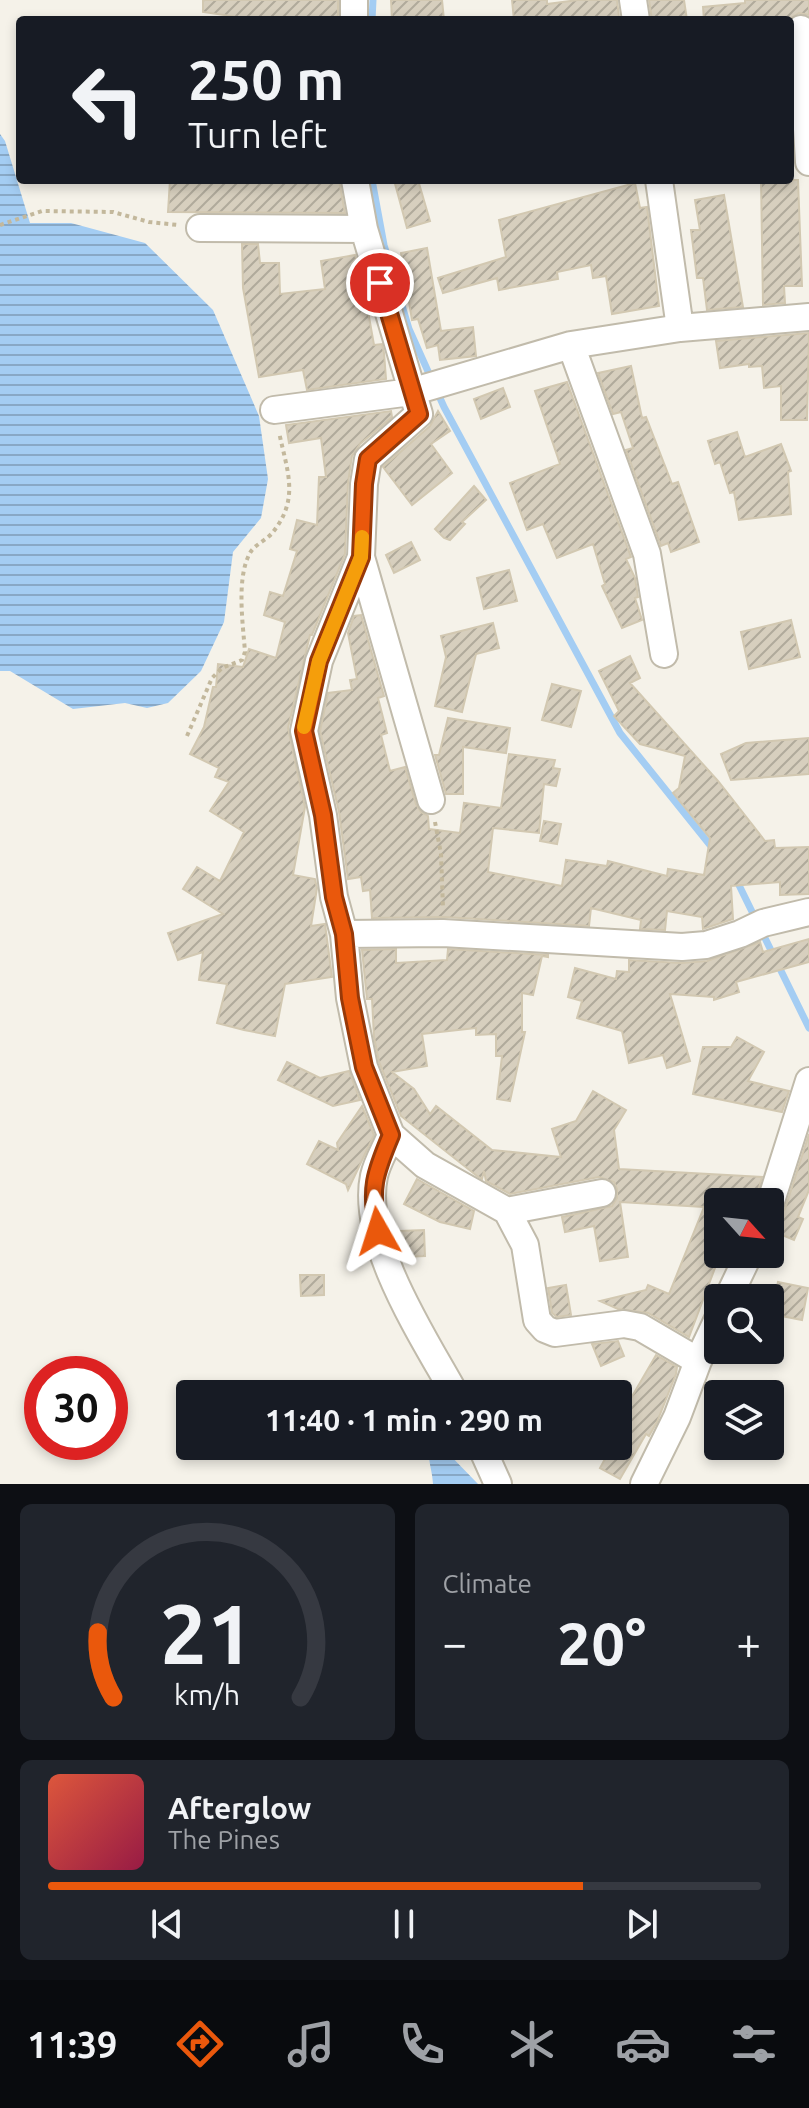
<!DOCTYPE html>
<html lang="en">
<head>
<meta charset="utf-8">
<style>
	:root { --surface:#171b24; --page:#20242c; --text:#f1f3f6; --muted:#9ea1a6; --line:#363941; --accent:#ea580c }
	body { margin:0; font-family:Ubuntu,sans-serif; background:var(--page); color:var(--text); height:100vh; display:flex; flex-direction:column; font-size:30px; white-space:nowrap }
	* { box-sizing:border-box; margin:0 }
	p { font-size:26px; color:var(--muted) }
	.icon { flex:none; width:44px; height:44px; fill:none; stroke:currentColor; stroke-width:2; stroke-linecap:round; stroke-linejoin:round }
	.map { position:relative; height:1484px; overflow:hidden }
	.details { display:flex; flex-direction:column; gap:20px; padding:20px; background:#0d0f14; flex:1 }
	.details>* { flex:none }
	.guide { position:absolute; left:16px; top:16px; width:778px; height:168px; border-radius:8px; box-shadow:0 4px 12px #0003; background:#171b24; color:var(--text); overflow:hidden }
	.needle { width:52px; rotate:117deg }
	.fabs { position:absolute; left:704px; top:1188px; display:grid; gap:16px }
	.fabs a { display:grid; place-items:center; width:80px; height:80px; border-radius:8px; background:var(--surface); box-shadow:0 4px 12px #0003; font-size:40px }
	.speed { position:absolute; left:24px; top:1356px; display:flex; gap:16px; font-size:40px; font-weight:700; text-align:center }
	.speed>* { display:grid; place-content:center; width:104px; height:104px; border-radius:50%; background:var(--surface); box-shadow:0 4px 12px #0003; line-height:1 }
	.speed .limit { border:12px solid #d22; background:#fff; color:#111 }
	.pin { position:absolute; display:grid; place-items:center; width:68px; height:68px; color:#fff; margin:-34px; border:4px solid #fff; border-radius:50%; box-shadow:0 2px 8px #0007 }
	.me { position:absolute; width:88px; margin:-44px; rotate:354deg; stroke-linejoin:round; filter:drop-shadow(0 0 6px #0008) }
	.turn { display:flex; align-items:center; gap:28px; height:168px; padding:0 40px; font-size:36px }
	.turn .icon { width:104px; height:104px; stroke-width:2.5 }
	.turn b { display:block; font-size:56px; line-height:68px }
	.big { font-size:60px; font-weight:600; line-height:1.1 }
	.details .tile { flex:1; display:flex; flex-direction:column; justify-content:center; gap:12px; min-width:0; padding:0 28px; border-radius:12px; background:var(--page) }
	.details .dial { align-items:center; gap:0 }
	.dial svg { height:208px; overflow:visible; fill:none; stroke:var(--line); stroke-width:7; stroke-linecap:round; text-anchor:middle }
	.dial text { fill:var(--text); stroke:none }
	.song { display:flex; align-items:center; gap:24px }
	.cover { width:96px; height:96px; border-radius:12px; background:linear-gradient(135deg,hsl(10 70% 55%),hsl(340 70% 35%)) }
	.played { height:8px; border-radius:4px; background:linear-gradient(90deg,var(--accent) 75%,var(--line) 75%) }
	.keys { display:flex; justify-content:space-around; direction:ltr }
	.heat { display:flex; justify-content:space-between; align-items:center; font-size:44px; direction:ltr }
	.details .tiles { flex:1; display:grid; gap:20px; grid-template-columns:1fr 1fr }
	.tile:last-child { grid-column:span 2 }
	.trip { position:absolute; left:176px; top:1380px; width:456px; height:80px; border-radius:8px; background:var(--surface); box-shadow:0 4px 12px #0003; font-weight:600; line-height:80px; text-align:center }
	.menu { display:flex; height:128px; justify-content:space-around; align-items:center; background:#090b0e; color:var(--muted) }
	.menu .icon { width:56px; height:56px }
	.menu .on { color:var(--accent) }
	.menu b { font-size:36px; color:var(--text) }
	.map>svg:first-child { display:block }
	.water { fill:url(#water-rules) }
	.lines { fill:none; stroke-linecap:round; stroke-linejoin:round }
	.stream { stroke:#a4cdf3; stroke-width:7 }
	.building { fill:url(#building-hatch); stroke:#d2c8b1; stroke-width:2 }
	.minor-casing { stroke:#c1bbab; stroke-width:30 }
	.path { stroke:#c3b89c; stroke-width:4; stroke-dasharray:4 4; stroke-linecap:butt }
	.minor { stroke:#fff; stroke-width:26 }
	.route-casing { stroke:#983908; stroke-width:20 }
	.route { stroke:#ea580c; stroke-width:14 }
	.slow { stroke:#f59e0b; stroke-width:14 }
</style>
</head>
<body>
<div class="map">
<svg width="809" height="1484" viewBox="0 0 809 1484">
	<defs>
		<pattern id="water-rules" width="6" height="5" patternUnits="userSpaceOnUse" patternTransform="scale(2)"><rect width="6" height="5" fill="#a4cdf3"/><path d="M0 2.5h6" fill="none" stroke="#88a8c6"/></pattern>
		<pattern id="building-hatch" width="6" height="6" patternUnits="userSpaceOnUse" patternTransform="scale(2)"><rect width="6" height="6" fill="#d7cfbe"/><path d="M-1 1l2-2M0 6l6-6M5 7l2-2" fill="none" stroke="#b0aa9b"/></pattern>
	</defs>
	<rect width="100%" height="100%" fill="#f5f2e9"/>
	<path class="water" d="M0,134L5,141L30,223H71L145,243L213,310L259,416L268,479L261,518L233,552L224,622L201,671L168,703L147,708L125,703L73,709L10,671H0Z
		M429,1446L445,1450L478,1484H433C432,1468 428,1464 429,1446Z"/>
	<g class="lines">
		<path class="stream" d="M372,20L373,0
			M372,180L384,245L409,329L444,407L620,733L714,850
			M736,879L809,1028"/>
	</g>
	<path class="building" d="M203,0H338V15L337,20H258L203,12Z
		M391,0H442L444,20H392Z
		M512,0H547V4L578,0H617L619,17L598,20H514Z
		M649,0H684L687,20H652Z
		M745,0H809V15L799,13L788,20H704L703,7L745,3Z
		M170,180H339L345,213L168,212Z
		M394,180H418L430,221L407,228Z
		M761,180H798L802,286H784L785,303L763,305Z
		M635,183L640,208L647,207L659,306L612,314L606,276L593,278L591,265L557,272L558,279L499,290L497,278L443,293L438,278L506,257L499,220Z
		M724,195L743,307L707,310L703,278H697L691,230H700L695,200Z
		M242,244H258L260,263H279L280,294L325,289L321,261L355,255L368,300H366L374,345L382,344L384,353L386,379L307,390L303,370L259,377L243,288Z
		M427,248L441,331L473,327L476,356L440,360L438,345L427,348L418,319L412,320L401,253Z
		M809,333L807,420H781V386L764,388L762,366L749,367V364L720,368L716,341Z
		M631,366L642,418L646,417L672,484L678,482L699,542L671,552L668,543L661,546L626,450L633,448L621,412L613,414L598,373Z
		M567,382L631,557L626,559L635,578L638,597L635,598L642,620L622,628L602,586L605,584L593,544L557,558L543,524L527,530L510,483L560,464L535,391Z
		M503,388L510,407L481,419L474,399Z
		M391,411L392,417L360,444L352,456L348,483L345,554L312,635H310L288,728L305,807L293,875L315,879L317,888L311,926L325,924L332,977L285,984L275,1036L244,1030L217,1023L227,984L199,980L203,952L178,960L168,933L223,914L183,889L197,867L220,881L244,832L210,811L229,782L215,777L219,768L190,754L204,727L213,687H216L218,664L243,667L249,649L276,658L285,622L264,615L270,592L283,596L297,551L290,549L297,520L317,525L319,477H326L321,438L289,443L286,425Z
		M438,411L450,431L431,444L452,473L412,505L383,467L430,426Z
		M737,432L745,457L781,444L791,471L788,472L791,514L739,520L734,492L730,493L720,462L715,464L708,441Z
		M474,486L486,500L462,522L465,524L450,540L444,538L435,529Z
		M411,542L420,560L394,573L386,555Z
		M509,570L517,601L484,609L477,578Z
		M361,615L384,696L378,698L387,733L381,735L390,771L405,767L416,804L421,812L428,816L429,829L460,833L464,803L501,808L509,754L555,760L553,768L560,769L556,786L544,784L539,833L493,828L488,872L562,886L566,860L607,866L608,861L667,876L668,869L704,875L710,838L673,793L679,788L685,756L640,744L614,716L619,711L599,671L630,656L640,678L630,683L718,781L765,841L774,840L775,848L809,847V894L780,895V882L731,886L733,919L703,929L702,917L667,911L665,930L640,929L641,920L591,908L589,926L444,917L372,918L370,890L363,891L361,877L348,879L339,812L320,731L328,693L352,690L350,680L357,679L348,633L354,616Z
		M791,620L800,657L749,669L741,632Z
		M493,623L499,648L476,654L462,712L435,706L446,657L441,636Z
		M552,684L581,691L571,727L542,720Z
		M448,718L510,728L506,753L463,747V794H446L435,755H439Z
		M809,738V774L731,780L721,754L746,743Z
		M544,821L561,824L557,844L540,841Z
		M809,939V962L736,982L739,992L714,1000V997L670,994L690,1061L667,1068L663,1055L629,1063L622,1031L577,1018L582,1001L568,997L575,968L616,979L617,971L629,972V960L681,963L707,961L760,942L763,952Z
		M396,949V963L447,960L448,949L548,955V957L542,956L533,995L522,993V1032H525L510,1101L497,1099L502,1056H496V1034L476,1035V1028L422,1034L427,1066L392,1072L414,1089L430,1114L436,1106L492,1150L561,1157L552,1129L576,1121L593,1091L626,1110L614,1130L619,1169L762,1177L755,1202H718V1260L689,1337L648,1313L618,1309L600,1301L646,1290L648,1285L669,1294L704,1207L620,1202L628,1257L600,1261L594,1226L565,1232L562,1217L612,1206L617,1198V1189L614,1182L599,1177L510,1194L486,1181L484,1171L482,1179L477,1176L401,1116L379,1062L374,1037L372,999H367L362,950Z
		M737,1037L764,1052L748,1081L789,1091L782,1112L693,1094L703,1047H731Z
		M287,1062L320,1078L349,1071L360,1100L333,1106L278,1080Z
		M362,1106L374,1135L348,1190L346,1184L307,1164L319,1141L338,1150L337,1143Z
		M809,1134V1190L798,1217L803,1219L794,1240L770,1230V1223L785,1209Z
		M417,1179L474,1211L470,1229L440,1222L404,1204Z
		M424,1230L425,1256L402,1257L400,1231Z
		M300,1275H324V1295L301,1296Z
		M778,1282L808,1288L802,1320L771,1314Z
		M566,1285L571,1315L557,1317L552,1313L548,1288Z
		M618,1341L624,1356L601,1366L592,1344Z
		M656,1355L677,1367L676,1374L657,1422L649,1436L646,1434L620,1479L600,1468L612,1446H618V1436L626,1423L619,1419Z"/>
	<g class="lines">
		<defs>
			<path id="minor" d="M633,0L636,20
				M354,20V0
				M801,29L809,162
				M355,180L364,229L419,414L368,459L364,484L361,557L319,661L304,731L323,815L334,897L344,934L350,998L364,1067L391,1135L425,1165L507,1211L525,1245L537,1320L545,1329L555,1333L624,1324L640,1327L698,1361
				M659,180L680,328
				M200,228L364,229
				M571,345L647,554L664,654
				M274,410L411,392L571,345L680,328L809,317
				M361,557L431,800
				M344,934L443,933L682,947L706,945L740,934L763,923L809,912
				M391,1135C386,1148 377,1162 374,1176C360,1242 424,1338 455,1394
				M770,1204L809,1081
				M507,1211L602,1193
				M728,1298L749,1254
				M481,1446L498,1484
				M644,1484L677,1417L698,1361L718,1319"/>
		</defs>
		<use href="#minor" class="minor-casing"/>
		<path class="path" d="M0,225L42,211L113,212L149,222L178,225
			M187,736L212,678L222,668L242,660L245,652C243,624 236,578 250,553C254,545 267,540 273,532C300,498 287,471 279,432
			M435,822L441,854L443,908"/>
		<use href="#minor" class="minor"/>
	</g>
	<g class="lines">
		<defs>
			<path id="route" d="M378,1231C369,1189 375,1173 391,1135L364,1067L350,998L344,934L334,897L323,815L304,731L319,661L361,557L364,484L368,459L419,414L380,283"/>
		</defs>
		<use href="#route" class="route-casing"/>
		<use href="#route" class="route"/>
		<path class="slow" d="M304,727L319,661L361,557L362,537"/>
	</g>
</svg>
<div class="fabs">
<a><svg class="needle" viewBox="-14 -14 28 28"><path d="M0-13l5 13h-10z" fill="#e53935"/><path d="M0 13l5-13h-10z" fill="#9ea1a6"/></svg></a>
<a><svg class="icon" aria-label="search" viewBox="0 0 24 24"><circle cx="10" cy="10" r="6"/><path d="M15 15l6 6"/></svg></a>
<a><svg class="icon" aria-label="layers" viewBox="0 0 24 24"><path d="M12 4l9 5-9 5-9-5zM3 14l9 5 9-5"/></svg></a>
</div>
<div class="speed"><div class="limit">30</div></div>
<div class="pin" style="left:380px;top:283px;background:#d93025"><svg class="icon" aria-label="arrive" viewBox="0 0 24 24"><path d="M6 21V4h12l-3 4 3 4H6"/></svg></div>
<svg class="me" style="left:378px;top:1231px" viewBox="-20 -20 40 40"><path d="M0-17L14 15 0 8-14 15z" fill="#ea580c" stroke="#fff" stroke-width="4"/></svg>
<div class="trip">11:40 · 1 min · 290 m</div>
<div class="guide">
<div class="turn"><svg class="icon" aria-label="left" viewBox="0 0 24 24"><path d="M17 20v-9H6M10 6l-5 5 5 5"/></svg><div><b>250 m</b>Turn left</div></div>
</div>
</div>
<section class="details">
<div class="tiles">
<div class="tile dial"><svg viewBox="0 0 100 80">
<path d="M14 69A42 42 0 1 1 86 69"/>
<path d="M14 69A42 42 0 0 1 8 44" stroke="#ea580c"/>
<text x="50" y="56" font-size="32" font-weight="700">21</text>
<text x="50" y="72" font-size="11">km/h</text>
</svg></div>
<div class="tile"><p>Climate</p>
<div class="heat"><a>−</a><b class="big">20°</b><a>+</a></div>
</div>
<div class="tile">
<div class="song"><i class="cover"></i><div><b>Afterglow</b><p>The Pines</p></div></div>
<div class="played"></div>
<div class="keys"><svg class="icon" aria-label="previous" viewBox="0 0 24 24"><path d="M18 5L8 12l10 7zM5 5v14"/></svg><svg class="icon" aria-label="pause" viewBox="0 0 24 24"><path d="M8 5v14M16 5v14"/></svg><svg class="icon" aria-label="next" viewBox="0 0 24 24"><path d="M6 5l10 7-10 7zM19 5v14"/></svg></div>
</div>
</div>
</section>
<nav class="menu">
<b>11:39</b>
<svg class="icon on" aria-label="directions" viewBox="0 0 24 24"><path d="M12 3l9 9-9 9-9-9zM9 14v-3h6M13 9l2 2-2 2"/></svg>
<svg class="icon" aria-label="music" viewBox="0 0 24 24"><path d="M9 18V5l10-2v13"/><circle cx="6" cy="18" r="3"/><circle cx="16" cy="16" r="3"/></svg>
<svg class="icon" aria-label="phone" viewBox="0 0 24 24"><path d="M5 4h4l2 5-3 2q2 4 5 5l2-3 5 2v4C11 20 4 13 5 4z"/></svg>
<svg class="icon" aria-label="climate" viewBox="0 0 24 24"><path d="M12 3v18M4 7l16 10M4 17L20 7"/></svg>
<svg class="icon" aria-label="car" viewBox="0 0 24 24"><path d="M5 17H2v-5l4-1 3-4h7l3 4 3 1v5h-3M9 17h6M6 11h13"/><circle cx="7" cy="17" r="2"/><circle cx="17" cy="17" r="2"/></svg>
<svg class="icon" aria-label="filters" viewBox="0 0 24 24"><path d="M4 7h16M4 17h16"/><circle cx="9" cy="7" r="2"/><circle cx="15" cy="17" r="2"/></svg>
</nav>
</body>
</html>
